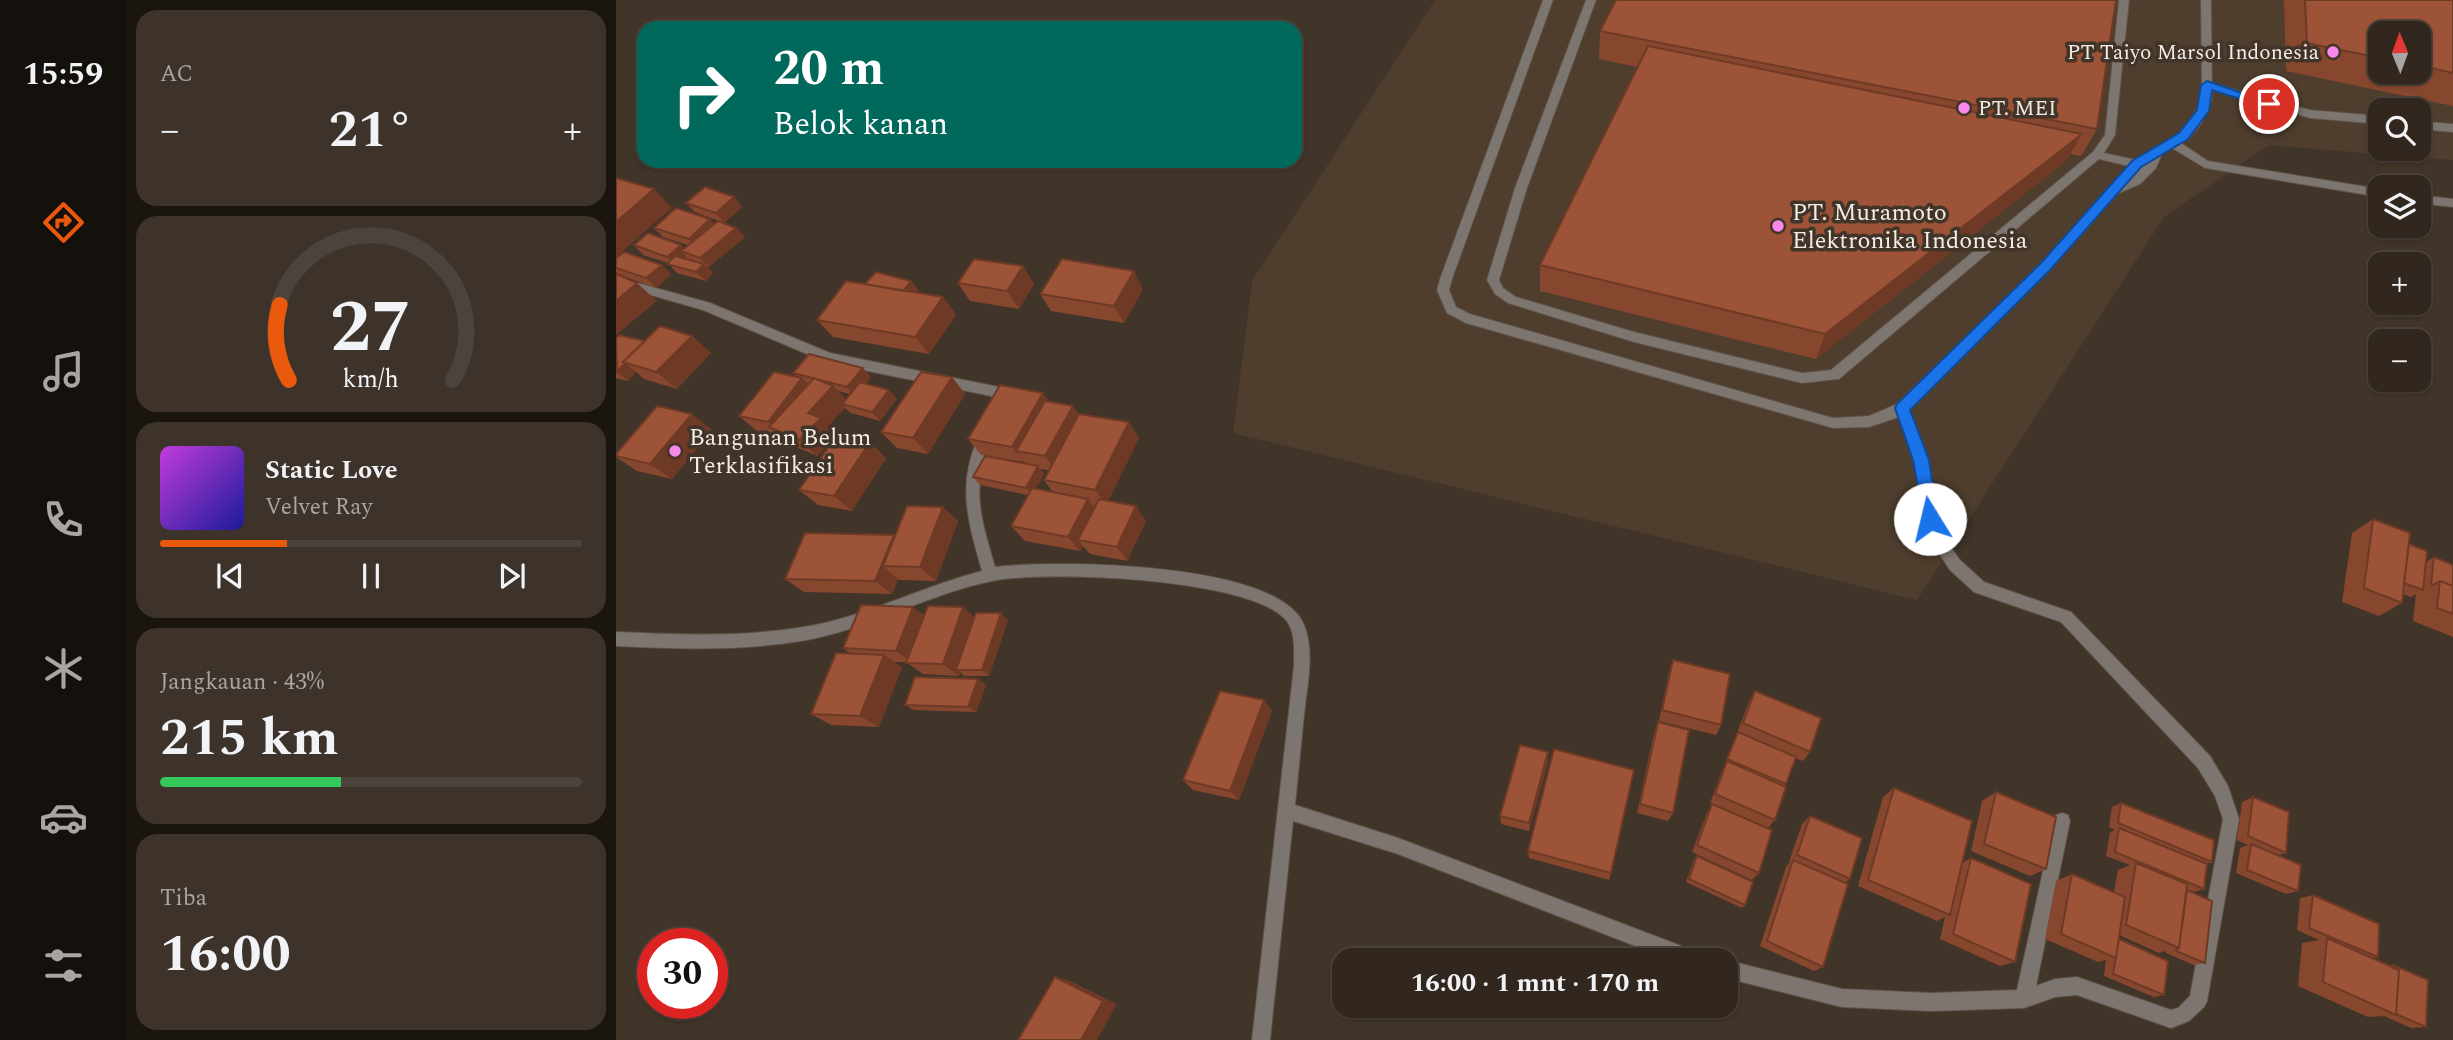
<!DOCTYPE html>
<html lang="id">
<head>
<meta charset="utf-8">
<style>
	:root { --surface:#31271e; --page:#3d332b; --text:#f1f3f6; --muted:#a8a5a4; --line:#4c443c; --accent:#ea580c }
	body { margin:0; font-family:Spectral,serif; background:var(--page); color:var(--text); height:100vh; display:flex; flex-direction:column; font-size:26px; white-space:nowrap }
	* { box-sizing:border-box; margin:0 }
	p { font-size:23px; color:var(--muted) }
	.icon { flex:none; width:38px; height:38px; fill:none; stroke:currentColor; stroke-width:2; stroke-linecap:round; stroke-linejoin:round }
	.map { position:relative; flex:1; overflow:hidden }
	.panel { display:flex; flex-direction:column; gap:10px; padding:10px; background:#1b1510; width:490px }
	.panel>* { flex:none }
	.banner { position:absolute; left:21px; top:21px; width:665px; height:147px; border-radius:21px; box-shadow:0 2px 5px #0004,0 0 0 2px var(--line); background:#00695c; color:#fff; overflow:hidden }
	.needle { width:46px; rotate:359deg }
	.buttons { position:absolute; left:1752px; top:21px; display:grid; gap:14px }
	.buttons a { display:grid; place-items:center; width:63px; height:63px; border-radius:14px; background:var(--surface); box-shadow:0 2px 5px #0004,0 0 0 2px var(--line); font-size:35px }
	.speed { position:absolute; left:21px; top:928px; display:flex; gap:14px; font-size:35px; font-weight:700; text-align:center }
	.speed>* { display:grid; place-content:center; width:91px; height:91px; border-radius:50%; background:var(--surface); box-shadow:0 2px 5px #0004,0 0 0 2px var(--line); line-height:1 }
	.speed .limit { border:10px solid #d22; background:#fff; color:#111 }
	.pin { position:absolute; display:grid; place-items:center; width:60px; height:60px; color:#fff; margin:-30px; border:4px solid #fff; border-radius:50%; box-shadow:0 2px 7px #0007 }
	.me { position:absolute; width:77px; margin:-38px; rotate:351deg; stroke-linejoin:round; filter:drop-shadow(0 0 5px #0008) }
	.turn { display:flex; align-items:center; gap:24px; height:147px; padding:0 21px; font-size:32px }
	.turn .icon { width:91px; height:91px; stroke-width:2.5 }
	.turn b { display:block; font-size:49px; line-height:60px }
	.big { font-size:52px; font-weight:700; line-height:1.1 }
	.panel .card { flex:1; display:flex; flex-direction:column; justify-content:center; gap:10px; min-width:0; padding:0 24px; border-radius:21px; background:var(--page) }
	.panel .dial { align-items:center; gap:0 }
	.dial svg { height:182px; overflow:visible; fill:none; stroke:var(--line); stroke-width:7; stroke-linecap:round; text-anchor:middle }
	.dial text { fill:var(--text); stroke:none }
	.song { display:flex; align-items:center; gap:21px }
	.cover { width:84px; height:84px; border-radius:10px; background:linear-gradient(135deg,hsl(290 70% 55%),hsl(240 70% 35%)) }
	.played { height:7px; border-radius:4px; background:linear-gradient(90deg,var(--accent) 30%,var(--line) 30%) }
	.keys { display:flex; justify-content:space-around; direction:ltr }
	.heat { display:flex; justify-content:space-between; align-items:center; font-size:38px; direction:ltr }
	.charge { height:10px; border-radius:5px; background:linear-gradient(90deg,#34c759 43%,var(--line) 0) }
	.trip { position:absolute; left:716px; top:948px; width:406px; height:70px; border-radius:21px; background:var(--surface); box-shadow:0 2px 5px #0004,0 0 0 2px var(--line); font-weight:700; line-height:70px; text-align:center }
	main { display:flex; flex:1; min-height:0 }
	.dock { display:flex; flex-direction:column; width:126px; justify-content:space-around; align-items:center; background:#14100c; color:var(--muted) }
	.dock .icon { width:49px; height:49px }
	.dock .active { color:var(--accent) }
	.dock b { font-size:32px; color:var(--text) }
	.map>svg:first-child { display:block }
	.built { fill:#4f3e2e; fill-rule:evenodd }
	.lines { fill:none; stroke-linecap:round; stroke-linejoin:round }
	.service-casing { stroke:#5e5146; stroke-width:2 }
	.minor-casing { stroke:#5e5146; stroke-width:2 }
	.service { fill:#7c7570; fill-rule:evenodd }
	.minor { fill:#7c7570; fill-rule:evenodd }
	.wall { fill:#87472f; fill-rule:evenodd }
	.shaded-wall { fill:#6e3a26 }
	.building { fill:#9d5337; stroke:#6e3a26; stroke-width:2 }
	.route { fill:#1a73e8; stroke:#114b97; stroke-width:2 }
	.poi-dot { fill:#f888e9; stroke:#413428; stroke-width:2.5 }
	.labels { text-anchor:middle; stroke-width:7; stroke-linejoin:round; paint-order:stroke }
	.far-poi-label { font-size:21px; fill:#f4ece5; stroke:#413428; text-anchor:end }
	.poi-label { font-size:24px; fill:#f4ece5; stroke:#413428; text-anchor:start }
</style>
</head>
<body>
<main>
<nav class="dock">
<b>15:59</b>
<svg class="icon active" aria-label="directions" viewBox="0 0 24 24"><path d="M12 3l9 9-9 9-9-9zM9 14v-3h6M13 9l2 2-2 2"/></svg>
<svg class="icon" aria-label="music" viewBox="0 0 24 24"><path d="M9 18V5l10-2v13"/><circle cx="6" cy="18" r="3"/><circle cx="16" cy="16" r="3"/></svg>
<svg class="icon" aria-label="phone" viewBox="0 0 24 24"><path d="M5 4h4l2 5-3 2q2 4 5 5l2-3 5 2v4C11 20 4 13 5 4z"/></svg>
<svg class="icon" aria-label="climate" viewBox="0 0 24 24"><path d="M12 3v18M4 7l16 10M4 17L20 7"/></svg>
<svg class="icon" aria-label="car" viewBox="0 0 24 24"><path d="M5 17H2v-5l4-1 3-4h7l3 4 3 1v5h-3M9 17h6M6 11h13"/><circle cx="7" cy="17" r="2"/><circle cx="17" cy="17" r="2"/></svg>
<svg class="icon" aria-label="filters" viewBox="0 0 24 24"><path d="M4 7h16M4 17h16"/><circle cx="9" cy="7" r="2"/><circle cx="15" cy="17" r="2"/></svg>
</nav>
<section class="panel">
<div class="card"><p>AC</p>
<div class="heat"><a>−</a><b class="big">21°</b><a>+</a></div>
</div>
<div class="card dial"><svg viewBox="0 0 100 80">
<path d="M14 69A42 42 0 1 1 86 69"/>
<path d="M14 69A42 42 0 0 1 10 36" stroke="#ea580c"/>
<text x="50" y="56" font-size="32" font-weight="700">27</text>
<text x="50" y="72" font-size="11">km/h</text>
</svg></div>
<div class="card">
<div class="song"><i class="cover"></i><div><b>Static Love</b><p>Velvet Ray</p></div></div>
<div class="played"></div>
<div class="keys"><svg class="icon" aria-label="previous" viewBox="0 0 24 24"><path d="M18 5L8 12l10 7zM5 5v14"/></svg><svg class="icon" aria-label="pause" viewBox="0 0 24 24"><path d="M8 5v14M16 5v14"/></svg><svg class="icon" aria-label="next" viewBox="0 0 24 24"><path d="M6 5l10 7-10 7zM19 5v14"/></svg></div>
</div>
<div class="card"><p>Jangkauan · 43%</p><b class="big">215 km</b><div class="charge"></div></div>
<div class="card"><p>Tiba</p><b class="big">16:00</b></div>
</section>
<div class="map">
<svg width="1837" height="1040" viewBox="0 0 1837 1040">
	<rect width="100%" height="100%" fill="#413428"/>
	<path class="built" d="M819,0H1837V160L1653,145L1548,217L1301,600L617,433L636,281ZM1764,33H1802V72H1764ZM1764,110H1802V149H1764Z"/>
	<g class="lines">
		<defs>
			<path id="service" d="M970,0H980L911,188L883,280L887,288L900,297L1018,332L1186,373L1215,370L1477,152L1489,135L1503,0H1513L1499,135L1488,153L1525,161L1527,164L1521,168L1483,159L1223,379L1186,383L1018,342L892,303L879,294L871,280L899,188Z
				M1591,82L1694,110L1764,116V124L1694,118L1587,87V83Z
				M1802,121L1837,124V132L1802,129Z"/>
			<path id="minor" d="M927,0H937L836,279L833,290L840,307L854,314L1217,418L1253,416L1281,404L1426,263L1517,161L1564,133L1576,119L1586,99L1585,0H1595L1596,99L1585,124L1572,139L1565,143L1592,161L1764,189V197L1589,168L1556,148L1546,154L1540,168L1524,184L1501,194L1434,269L1293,409L1312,460L1321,519L1329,539L1344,560L1368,582L1455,612L1594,756L1612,786L1623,819L1591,1001L1588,1007L1573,1021L1555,1028L1461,995L1439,997L1408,1008L1315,1011L1226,1007L1110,978V960L1226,989L1315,993L1401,990L1438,821L1440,815L1446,813L1452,815L1454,821L1420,986L1439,979L1461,977L1555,1010L1562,1008L1574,996L1607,819L1599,796L1582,768L1445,622L1358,592L1334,570L1318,546L1307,519L1298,460L1283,417L1253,427L1217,428L850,323L831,313L821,290L824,279Z
				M1802,195L1837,199V207L1802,203Z
				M0,277L94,303L214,353L383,387L390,395L391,408L384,413L379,412L377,397L375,396L212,363L87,310L0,285Z
				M370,430L375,431L377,435C354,488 364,515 379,567C438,560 663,561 688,625C699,652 691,686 688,715C685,745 682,775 679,805L782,838L1081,952L1087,955L1090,961H1058L782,854L677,821L654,1040H636L678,666C678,652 680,632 670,620C634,578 430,570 376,581C311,594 252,630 185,641C124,651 62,649 0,646V632C71,635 144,638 213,622C265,609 314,584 366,571C351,518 340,483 365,431Z"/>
		</defs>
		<use href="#service" class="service-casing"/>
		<use href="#minor" class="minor-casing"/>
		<use href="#service" class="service"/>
		<use href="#minor" class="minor"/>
	</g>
	<path class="wall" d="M1668,0H1837V106L1670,71ZM1764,33H1802V72H1764Z
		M984,31L1481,129L1465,156L1454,154L1450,161L1200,359L924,291V265L1021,67L983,59Z
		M118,197L126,207L108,223L79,212L70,203Z
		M98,223L120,228L129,237L93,267H91L97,273L90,281L61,273L52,263L27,255L18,245L68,248L72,245L47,237L38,228Z
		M0,258L46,265L55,274L40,288L2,274L0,272Z
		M407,266L418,284L403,309L354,301L342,283Z
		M295,281L302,290L300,293L327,297L340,315L313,354L217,337L201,320L249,284Z
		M527,289L508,323L435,311L424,294Z
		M76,336L95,353L61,389L28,379L20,372L12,381L0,378V339L29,341Z
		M177,373L255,377L249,384L273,390L281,399L264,421L235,413L229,408L213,425L223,434L221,436L270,458L236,511L202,505L183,490L219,438L201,456L171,443L164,437L142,432L123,416L181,377ZM222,391L234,394L230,399Z
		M336,377L349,394L312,454L281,448L265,432Z
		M427,393L433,401L457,406L463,415L523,438L492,501L530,521L511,561L474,554L467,546L464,551L409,541L395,526L412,495L364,485L357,477L411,464L409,462L365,455L352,439ZM424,469L433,470L428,480L437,492L420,488L428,474Z
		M96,430L56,479L21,471L0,457V454Z
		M1757,519L1793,544L1810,562L1818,557L1837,565V637L1797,621L1800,594L1805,591L1795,597L1787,594L1786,603L1763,616L1726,602L1736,533Z
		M342,521L320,581L284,580L282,579L276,594L188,592L169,579L278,535L279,536Z
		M308,615L359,617L392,620L373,676H348L344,672L343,676L307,674L290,662H278L286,667L263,727L215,725L195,714L235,654L227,648Z
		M1057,660L1105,725L1100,735L1043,721L1053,672Z
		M362,679L370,685L360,712L298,710L289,705Z
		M1139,691L1194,752L1187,761L1179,758L1170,784L1169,786L1159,820L1152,828L1094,803L1106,771L1110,764H1109L1133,702Z
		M648,700L656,711L623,800L577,790L567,780Z
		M1042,722L1057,813L1052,821L1021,813L1038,733Z
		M932,752V762L913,831L885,824L884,816Z
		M1278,788L1346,863L1355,858L1399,962L1384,966L1324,939L1329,917L1321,921L1242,886L1267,797Z
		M1380,792L1430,869L1414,876L1355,851L1366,801Z
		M1637,797L1670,853L1662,855L1682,891L1670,894L1620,873L1624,848L1632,845L1621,840L1626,802Z
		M1505,803L1596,862L1590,864L1588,889L1578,892L1571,889L1589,963L1578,965L1550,953V951L1543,953L1503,935V939L1548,995L1538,997L1488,976L1490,960L1482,962L1429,939L1440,881L1456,874L1498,892L1502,870L1514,865L1490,856L1494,832L1499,830L1493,827L1496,807Z
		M1096,804L1143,873L1136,880L1076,852L1091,813Z
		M1194,816L1234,879L1228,883L1207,967L1198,971L1144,946L1170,867L1174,862H1173L1186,824Z
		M912,851L995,873L993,880L913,858Z
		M1081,856L1129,905L1126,908L1070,882L1078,860Z
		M1697,895L1762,957L1756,958L1773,966L1777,965L1810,1027L1795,1028L1768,1016L1752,1017L1682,986L1686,943L1703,940L1681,930L1684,898Z"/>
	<path class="shaded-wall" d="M1466,134L1450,161L1200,359L1209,334Z
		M38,189L56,208L0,257V222Z
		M118,197L126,207L108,223L100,213Z
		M94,219L103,228L82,248L73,239Z
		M120,228L129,237L93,267L84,258Z
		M65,245L74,254L65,251L71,257L60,266L51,257Z
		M88,264L97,273L90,281L80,272Z
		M46,265L55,274L40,288L30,278Z
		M407,266L418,284L403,309L391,291Z
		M518,271L527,289L508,323L498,306Z
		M295,281L302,290L290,304L283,295Z
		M21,283L41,301L0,335V301Z
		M327,297L340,315L313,354L299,337Z
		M76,336L95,353L61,389L40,372Z
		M9,363L20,372L12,381L1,372Z
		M247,368L255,377L239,396L231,387Z
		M336,377L349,394L312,454L297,438Z
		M186,378L204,395L162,431L152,422Z
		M217,386L234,403L226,404L229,408L213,425L223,434L201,456L183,440L192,413Z
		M273,390L281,399L264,421L256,412Z
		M427,393L439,410L400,451L409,463L396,447Z
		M457,406L468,422L441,472L429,456Z
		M76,414L96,430L56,479L34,464Z
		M513,422L523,438L490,505L479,490Z
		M254,442L270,458L236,511L218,496Z
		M422,466L428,474L416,495L410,488Z
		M472,499L483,513L462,540L467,546L464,551L452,537Z
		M520,506L530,521L511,561L501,547Z
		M327,507L342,521L320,581L304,567Z
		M278,535L294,549L267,566L282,579L276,594L259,581Z
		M297,607L313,619L297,663L280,651Z
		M347,607L362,620L340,670L344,672L343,676L327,664Z
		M385,613L392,620L373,676L366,670Z
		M268,655L286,667L263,727L244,716Z
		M362,679L370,685L360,712L352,707Z
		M648,700L656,711L623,800L614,791Z
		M932,752V762L913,831V823Z
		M439,977L454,981L501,1004L481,1040H465Z"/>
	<path class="building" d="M1000,0H1500L1481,129L984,31Z
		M1689,0H1837V73L1802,65V33H1764V58L1691,43Z
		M1032,46L1466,134L1209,334L924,265Z
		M0,178L38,189L0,222Z
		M89,187L118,197L100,213L70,203Z
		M60,208L94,219L73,239L38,228Z
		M102,221L120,228L84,258L65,251Z
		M32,233L65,245L51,257L18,245Z
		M8,252L46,265L30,278L0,268V258Z
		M59,256L88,264L80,272L51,264Z
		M358,259L407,266L391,291L342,283Z
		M446,259L518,271L498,306L424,294Z
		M260,272L295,281L287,291L249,284Z
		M0,274L21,283L0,301Z
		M230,281L327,297L299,337L201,320Z
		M44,326L76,336L40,372L7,362Z
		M3,335L29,341L7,362L9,363L1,372L0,339Z
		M193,354L247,368L231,387L177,373Z
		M158,372L186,378L152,422L123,416Z
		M305,372L336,377L297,438L265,432Z
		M198,378L217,386L192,413L205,418L183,440L153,427Z
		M244,382L273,390L256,412L226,404Z
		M384,385L427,393L396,447L352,439Z
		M429,401L457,406L429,456L400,451Z
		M41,406L76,414L34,464L0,456V454Z
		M463,414L513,422L479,490L428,480Z
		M220,436L254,442L218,496L183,490Z
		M369,456L422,466L410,488L357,477Z
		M416,488L472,499L452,537L395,526Z
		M483,499L520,506L501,547L462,540Z
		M291,506L327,507L304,567L267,566Z
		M1757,519L1794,533L1786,603L1748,588Z
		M189,533L278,535L259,581L169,579Z
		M1793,544L1811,551L1807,590L1788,583Z
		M1818,557L1837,565V586L1824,581L1817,585L1815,584Z
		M1824,581L1837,586V614L1821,608Z
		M245,605L297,607L280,651L227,648Z
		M312,606L347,607L327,664L290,663Z
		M360,613H385L366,670H340Z
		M220,653L268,655L244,716L195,714Z
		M1057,660L1114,674L1105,725L1046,710Z
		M299,677L362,679L352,707L289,705Z
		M604,691L648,700L614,791L567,780Z
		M1139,691L1205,718L1194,752L1127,723Z
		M1042,722L1073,730L1057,813L1024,804Z
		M1122,732L1180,757L1170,784L1111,759Z
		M904,745L932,752L913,823L884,816Z
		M938,749L1018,770L995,873L912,851Z
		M1111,761L1170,787L1159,820L1099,794Z
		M1278,788L1356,821L1334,915L1252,880Z
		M1380,792L1440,817L1430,869L1368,844Z
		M1637,797L1673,812L1670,853L1632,836Z
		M1505,803L1598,840L1596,862L1502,823Z
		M1096,804L1156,830L1143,873L1081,845Z
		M1194,816L1246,838L1234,879L1181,855Z
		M1503,828L1591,864L1588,889L1499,852Z
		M1635,844L1685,865L1682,891L1631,870Z
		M1081,856L1137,882L1129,905L1073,879Z
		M1355,858L1415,884L1399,962L1337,934Z
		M1177,860L1232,884L1207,967L1151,941Z
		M1520,863L1571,884L1563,948L1510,925Z
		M1456,874L1509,897L1500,958L1445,934Z
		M1571,890L1596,901L1589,963L1560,951L1561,949L1563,948Z
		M1697,895L1763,924L1762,957L1693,928Z
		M1711,938L1783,970L1780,1015L1707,982Z
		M1503,939L1552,961L1548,995L1497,974Z
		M1777,965L1812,980L1810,1027L1780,1014L1783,970L1777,968Z
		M439,977L487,1001L465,1040H402Z"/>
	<path class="route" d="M1591,81L1659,104L1653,108L1596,90L1593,111L1572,139L1525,167L1434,270L1294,410L1313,460L1322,519L1314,526L1309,524L1297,460L1279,408L1281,404L1425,263L1516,161L1563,133L1581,110L1585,85Z"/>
	<g class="poi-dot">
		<circle cx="1717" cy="52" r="7"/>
		<circle cx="1348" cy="108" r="7"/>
		<circle cx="1162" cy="226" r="7"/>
		<circle cx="59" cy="451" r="7"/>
	</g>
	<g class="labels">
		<g class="far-poi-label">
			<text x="1703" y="59">PT Taiyo Marsol Indonesia</text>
			<text x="1362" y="115" text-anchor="start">PT. MEI</text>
		</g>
		<g class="poi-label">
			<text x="1176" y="220">PT. Muramoto<tspan x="1176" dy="28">Elektronika Indonesia</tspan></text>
			<text x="73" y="445">Bangunan Belum<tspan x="73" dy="28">Terklasifikasi</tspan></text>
		</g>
	</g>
</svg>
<div class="buttons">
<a><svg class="needle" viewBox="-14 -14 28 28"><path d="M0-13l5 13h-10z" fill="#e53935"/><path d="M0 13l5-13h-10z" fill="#a8a5a4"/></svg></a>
<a><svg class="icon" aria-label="search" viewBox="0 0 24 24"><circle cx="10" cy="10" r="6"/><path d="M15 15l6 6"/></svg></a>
<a><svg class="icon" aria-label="layers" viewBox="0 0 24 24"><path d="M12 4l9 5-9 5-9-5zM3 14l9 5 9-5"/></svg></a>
<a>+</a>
<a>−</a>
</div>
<div class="speed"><div class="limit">30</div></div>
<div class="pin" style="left:1653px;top:104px;background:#d93025"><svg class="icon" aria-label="arrive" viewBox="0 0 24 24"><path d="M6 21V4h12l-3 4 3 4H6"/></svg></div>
<svg class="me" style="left:1314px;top:519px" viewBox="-20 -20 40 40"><circle r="19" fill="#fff"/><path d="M0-13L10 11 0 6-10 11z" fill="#1a73e8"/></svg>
<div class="trip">16:00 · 1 mnt · 170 m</div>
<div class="banner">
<div class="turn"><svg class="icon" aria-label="right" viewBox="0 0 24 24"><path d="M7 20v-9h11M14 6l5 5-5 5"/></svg><div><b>20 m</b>Belok kanan</div></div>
</div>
</div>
</main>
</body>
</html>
